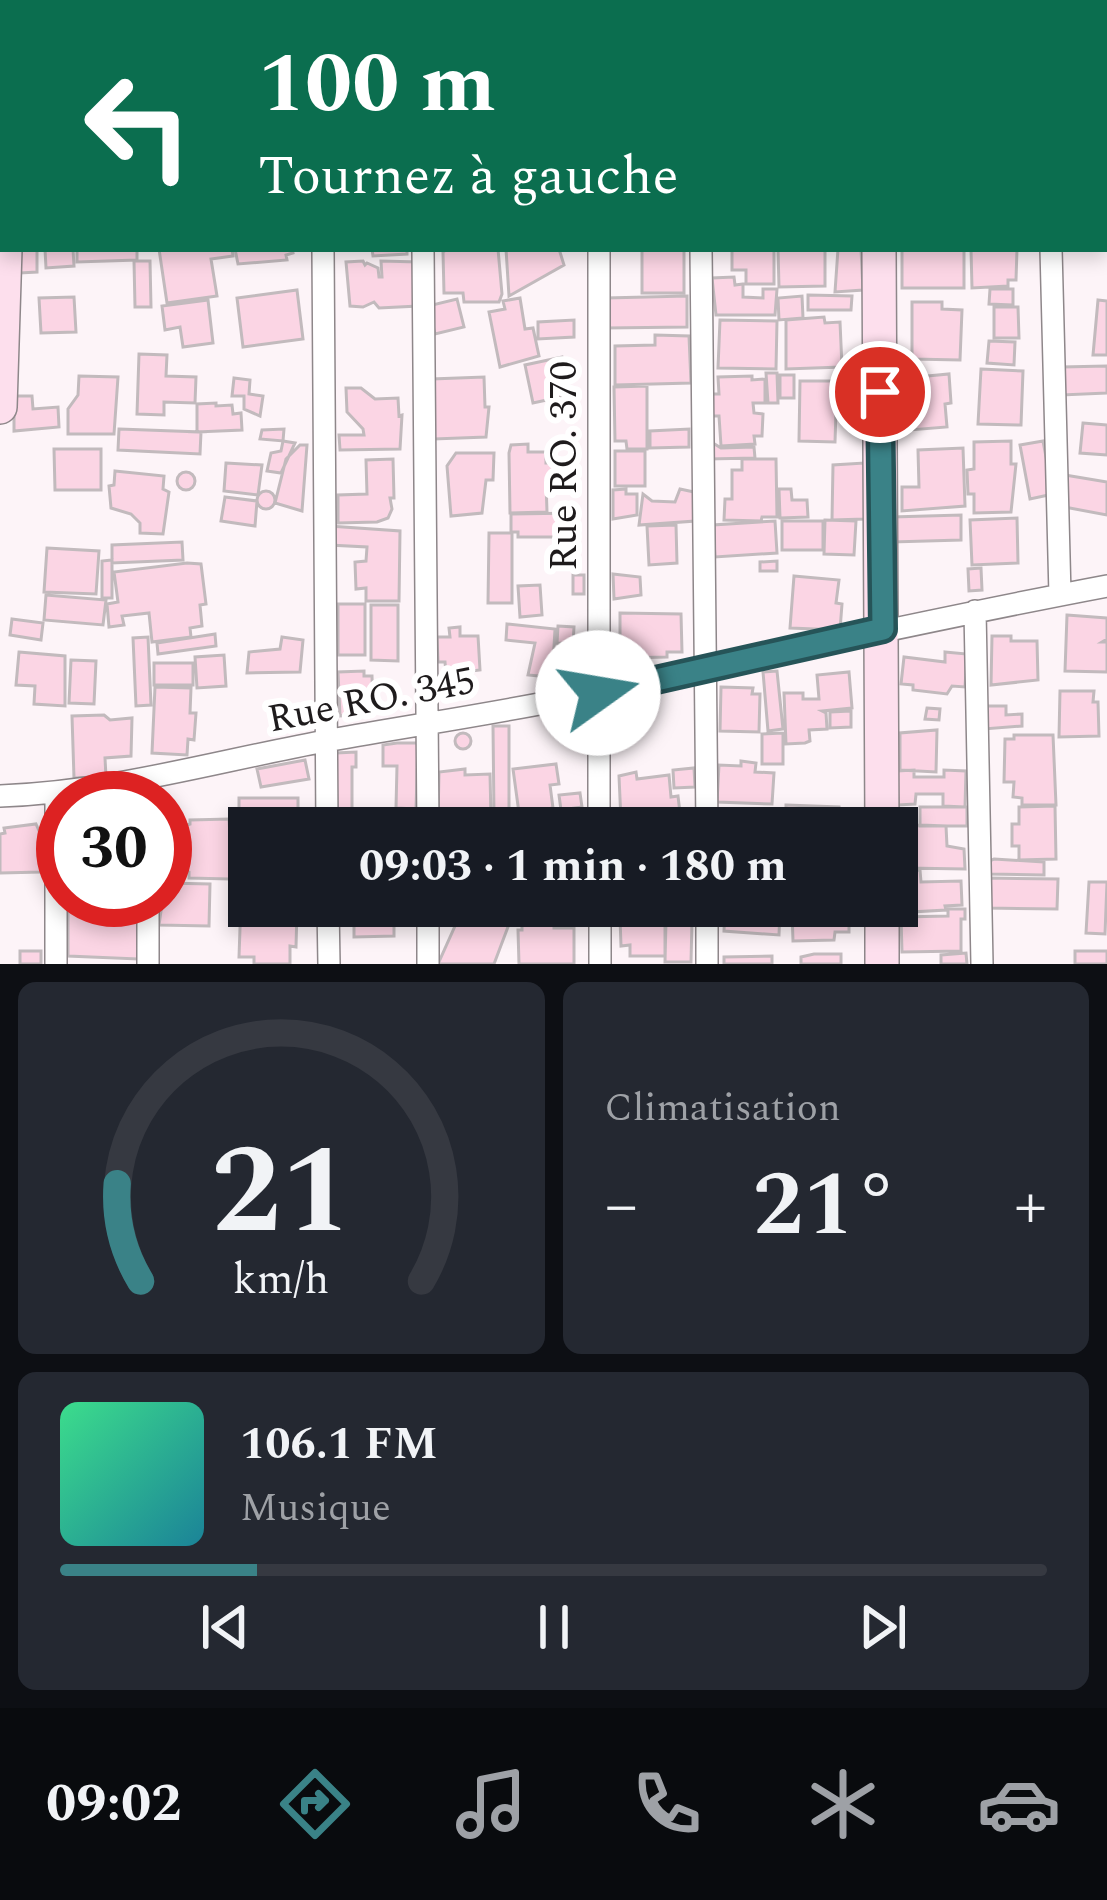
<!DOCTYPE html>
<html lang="fr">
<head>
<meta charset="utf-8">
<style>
	:root { --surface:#171b24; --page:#242831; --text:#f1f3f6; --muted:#9ea1a6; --line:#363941; --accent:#3a8287 }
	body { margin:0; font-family:Spectral,serif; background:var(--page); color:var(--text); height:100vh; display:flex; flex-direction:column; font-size:45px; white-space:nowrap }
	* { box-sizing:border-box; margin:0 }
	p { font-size:39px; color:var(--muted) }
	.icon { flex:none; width:66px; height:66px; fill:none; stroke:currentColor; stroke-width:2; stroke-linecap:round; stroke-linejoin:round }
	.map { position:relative; height:964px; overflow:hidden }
	.details { display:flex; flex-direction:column; gap:18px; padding:18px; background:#0d0f14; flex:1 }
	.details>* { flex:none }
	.guide { position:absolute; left:0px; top:0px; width:1107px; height:252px; box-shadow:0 6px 18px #0003; background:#0b6e4f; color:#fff; overflow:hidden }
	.speed { position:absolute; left:36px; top:771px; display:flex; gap:24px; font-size:60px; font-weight:700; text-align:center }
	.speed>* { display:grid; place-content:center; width:156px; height:156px; border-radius:50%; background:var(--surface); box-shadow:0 6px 18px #0003; line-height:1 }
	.speed .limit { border:18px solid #d22; background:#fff; color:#111 }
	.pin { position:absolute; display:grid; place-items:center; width:102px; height:102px; color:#fff; margin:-51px; border:6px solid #fff; border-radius:50%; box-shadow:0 3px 12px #0007 }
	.me { position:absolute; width:132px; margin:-66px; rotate:77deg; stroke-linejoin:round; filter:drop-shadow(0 0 9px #0008) }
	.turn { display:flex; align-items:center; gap:42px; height:252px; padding:0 60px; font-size:54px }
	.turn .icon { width:156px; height:156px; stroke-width:2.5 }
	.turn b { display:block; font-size:84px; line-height:102px }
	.big { font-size:90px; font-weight:700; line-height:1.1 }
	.details .tile { flex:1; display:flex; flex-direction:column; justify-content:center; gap:18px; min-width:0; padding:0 42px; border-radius:18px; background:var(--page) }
	.details .dial { align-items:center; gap:0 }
	.dial svg { height:312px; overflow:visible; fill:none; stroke:var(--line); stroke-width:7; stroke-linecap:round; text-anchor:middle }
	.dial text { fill:var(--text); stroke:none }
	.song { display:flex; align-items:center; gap:36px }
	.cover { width:144px; height:144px; border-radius:18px; background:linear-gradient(135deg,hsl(150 70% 55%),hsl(190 70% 35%)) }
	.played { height:12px; border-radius:6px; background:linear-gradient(90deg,var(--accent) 20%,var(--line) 20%) }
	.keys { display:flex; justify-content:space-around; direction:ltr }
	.heat { display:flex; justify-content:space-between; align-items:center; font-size:66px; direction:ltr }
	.details .tiles { flex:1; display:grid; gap:18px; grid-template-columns:1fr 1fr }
	.tile:last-child { grid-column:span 2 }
	.trip { position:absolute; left:228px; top:807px; width:690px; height:120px; border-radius:0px; background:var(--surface); box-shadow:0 6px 18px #0003; font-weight:700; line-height:120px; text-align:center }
	.dock { display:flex; height:192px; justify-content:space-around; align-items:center; background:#090b0e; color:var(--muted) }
	.dock .icon { width:84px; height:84px }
	.dock .active { color:var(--accent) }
	.dock b { font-size:54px; color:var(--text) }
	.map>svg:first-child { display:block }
	.building { fill:#fbd5e4; stroke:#c2babd; stroke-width:3 }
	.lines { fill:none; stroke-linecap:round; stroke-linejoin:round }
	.street-casing { stroke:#8e878a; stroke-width:24 }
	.secondary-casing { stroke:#8e878a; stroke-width:36 }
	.street { stroke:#fff; stroke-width:21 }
	.secondary { stroke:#fddfed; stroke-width:33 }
	.route-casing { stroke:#265458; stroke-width:30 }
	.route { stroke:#3a8287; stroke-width:21 }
	.labels { text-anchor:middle; stroke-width:12; stroke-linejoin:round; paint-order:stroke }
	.street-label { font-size:39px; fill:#1e1b1c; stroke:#fff }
</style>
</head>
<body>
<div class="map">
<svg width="1107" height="964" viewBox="0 0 1107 964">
	<rect width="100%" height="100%" fill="#fdf4f8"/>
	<path class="building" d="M227,0H276V3H227Z
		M345,0H412L413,3H345Z
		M905,0H961V3H905Z
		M982,0H1030V3H981Z
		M1104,90H1107V144H1104Z
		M19,249H37V272L20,273Z
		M45,249H73L74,266L46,268Z
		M77,249H137V260L77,262Z
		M159,249H232L233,256L211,259L217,296L167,303Z
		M235,249H292L293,253L286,255L287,260L238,264Z
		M372,249H407V254L373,256Z
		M447,249H498L502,294L499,302H464L463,293H444L443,252Z
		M506,249H559L564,265L509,296Z
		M642,249H684V293H642Z
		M732,249H774V284H746V270H732Z
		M778,249H825V286L779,287Z
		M838,249H861L863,290L835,292Z
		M902,249H964V288H902Z
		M971,249H1017L1016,280H1008V286L972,288Z
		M134,261H150L151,307H135Z
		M363,261L365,265L367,263L378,268L379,277H382L381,261L419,262L418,306L379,308L374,302L363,307L350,306L346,262Z
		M734,277L735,285L743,284V297L763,298V289H777L775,315H716L712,278Z
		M990,289H1013V305L989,304Z
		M297,290L303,339L243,347L237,298Z
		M808,295L852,296L851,310H808Z
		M687,296V327L606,328V298Z
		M802,296L803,318L779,320L778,298Z
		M74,297L76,332L41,333L39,298Z
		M520,298L525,329L533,328L539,356L500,367L489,312L505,309L503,301Z
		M457,299L464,327L435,334L428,306Z
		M208,300L213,343L183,347L180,327L165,330L162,306Z
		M1098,300L1107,301V355H1093Z
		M912,302H942V309L962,310L960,360L912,359Z
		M994,307H1018L1019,338H994Z
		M824,317L825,323L840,322L842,367L786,369V320Z
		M574,320V337L538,339V322Z
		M720,320L777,321L776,369L718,368Z
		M655,335L689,336L691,383L615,385V346L655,345Z
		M989,341L1015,342L1014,365L987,363Z
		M139,354L167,355L166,376L196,377L195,403L164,402V415L137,414Z
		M562,357L570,395L533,403L525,365Z
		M1107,366V393L1062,395V367Z
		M981,369L1023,371L1021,425L978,424Z
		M766,373H777L778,403H768Z
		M949,374L951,403L945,404L947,427L910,430L906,378Z
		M780,375H794V398H780Z
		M79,376L118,377L114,434H68V409L78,395Z
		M752,376V380L765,379V403H753L754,413L763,414L762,436H754L755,444L721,446L719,416H707V394H719L718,377Z
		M484,377L485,407H489L486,437L434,439L432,379Z
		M234,378L250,380L249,394L263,396L260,416L244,409V396H232Z
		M800,381H836L840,411H836L835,442L799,441Z
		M647,386V449H627L626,441H615L614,387Z
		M346,388H361L375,399L398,398L399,416L402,415L400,449L340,450L339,435H364L363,429L347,412Z
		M14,396H32L33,409L58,407L59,427L14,431Z
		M216,403V406L232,405L233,414L241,413L242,430L197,432V404Z
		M1083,423L1107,425V455L1080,453Z
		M119,429L201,432L200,454L118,450Z
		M284,429L283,441L260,439L262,430Z
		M689,429V447L650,448V431Z
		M283,441L295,443L281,473L267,471L271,453L281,451Z
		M1011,441V464H1016L1011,512L974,513V494H968L967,470L974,469V442Z
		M1043,441L1053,494L1030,499L1020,445Z
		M713,443L721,448L754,447L755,458L708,459Z
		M528,444V452H546V463H557V482H546L547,512L510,513L509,453L511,445Z
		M300,445H307L302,511L275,503L286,459Z
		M963,448L965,506L902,511V487H919L918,450Z
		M54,449H101V490H55Z
		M615,451H645V486H615Z
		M456,453H494L493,480H486L482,513L451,516L447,466Z
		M393,459L394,498H390L392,509L388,518L377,522L338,523V495L367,494L366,460Z
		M742,459H776L777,517H762L761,521L724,520L725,499H732V470H742Z
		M226,463L262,465L258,495L224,491Z
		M864,463L865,519L832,520L833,465Z
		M115,471L164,476L163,489L169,492L163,534L140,533V523L131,514L111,508L109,486L114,485Z
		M177 481a9 9 0 1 1 18 0a9 9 0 1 1-18 0Z
		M1065,475L1107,482V515L1059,506Z
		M626,489V494H637V515L613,519V490Z
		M680,489L694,492L695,521L639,525L643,494L652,501L675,502Z
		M779,489H791L792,500H807L808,517L780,518Z
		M257 500a9 9 0 1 1 18 0a9 9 0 1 1-18 0Z
		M225,497L257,501L255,526L221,521Z
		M577,513L575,537H518V532H511V514Z
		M961,515V540L892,542V517Z
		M1017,518L1018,563L972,565L970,520Z
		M825,520L856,521L854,555L824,554Z
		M775,521L777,553L715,557L713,525Z
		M782,521H823V550H782Z
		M676,525L677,563L649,565L647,526Z
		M329,526L400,531L399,601H366V588L356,589L355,562L366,561L367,547L329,545Z
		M489,533H512V603H488Z
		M182,542L183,560L112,563V545Z
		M47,548L99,551L96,594L44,592Z
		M112,560V598H102V561Z
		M777,561V571H760V562Z
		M187,563L201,564L206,604L200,605L202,626L190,628L191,637L152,642L149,613L122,616L124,625L109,627L107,604L118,602L114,572Z
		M981,568L982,590L969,591L968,569Z
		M613,574L640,577L641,595L614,599Z
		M573,575H584V594H573Z
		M794,576L839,580L836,603L842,604L840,630L790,628Z
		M540,585L542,615L520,617L518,586Z
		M46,595L106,600L103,625L44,620Z
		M338,604H365V655H338Z
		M371,605H398V661L371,660Z
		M620,613L681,614L682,652H667V657L620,658Z
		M1067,615L1107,618V639L1102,642H1107V672L1065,671Z
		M12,619L43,623L41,640L10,635Z
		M507,624L555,629L553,665L561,666L560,678L528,675L535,643L506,640Z
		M558,626L574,627L573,644L557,643Z
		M460,627V636H478L480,670L446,674L445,662H438L437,637H450L449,628Z
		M215,634L216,646L158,654L157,643Z
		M992,636H1011V641H1037L1038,680L991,685Z
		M148,637L151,705L136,706L133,638Z
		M282,637L303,640L300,672L247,673L249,652L280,649Z
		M19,652L65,656V706L34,704L35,686L16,685Z
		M945,652L967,654L965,687L952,686L947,694L913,690V685L901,684L904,657L945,662Z
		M224,655L226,686L197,688L195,657Z
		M577,656H587V672L578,673Z
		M71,660L96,661L94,704L69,703Z
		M154,663H193V685H154Z
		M364,671V676H372L373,714L340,716L338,672Z
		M777,671L783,729L768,731L763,672Z
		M849,672L852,708L822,711L826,713L827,729L809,730L810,741L805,743L786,744L784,693H803V699H819L817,675Z
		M155,687L191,688L190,713H196L194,740L188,739L187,755L152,753Z
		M721,687L753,688L752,694H760L759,732L720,731Z
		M1060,691H1094L1093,702H1098L1099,736L1059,737Z
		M278 715a9 9 0 1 1 18 0a9 9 0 1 1-18 0Z
		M984,706H1006V715L1022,714V726L984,729Z
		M927,708L940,709L939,720L925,719Z
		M851,711V727L830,728V712Z
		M104,715L110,720L132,718L131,756L105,758L106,777L74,778L72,716Z
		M493,726H509V816H494Z
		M937,730L936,772L900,770V733Z
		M455 741a8 8 0 1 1 16 0a8 8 0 1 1-16 0Z
		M783,733V764H762V734Z
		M1014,735H1053L1056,805H1022V798L1013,797L1014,782H1004L1005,739H1014Z
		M397,743H418L416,809L396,808L397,766H383V745Z
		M356,752V767H352V815H337L336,753Z
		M305,760L309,779L261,787L257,769Z
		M741,761L756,763L755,772L774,773L772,804L717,802L719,765L741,766Z
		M556,764L559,784L550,785L553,808L519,813L513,769Z
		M694,768L695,787L674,788L673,770Z
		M465,769V775L490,774L491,818L438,820L439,772Z
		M914,770V777H944V770L966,771L965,807L943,806V794H916L915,804L898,805L897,771Z
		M636,772L637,779L669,775L671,797L678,796L680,813L621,821L619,776Z
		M580,793L582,807L561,810L559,795Z
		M239,798H298V828H249V838H239Z
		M786,805L839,807V828H786Z
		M1055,806L1056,859L1019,860V846H1012V824H1019V807Z
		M920,807H967V826H920Z
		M399,813H418V828H398Z
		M229,819L232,871L229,879L189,878V872L171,865L165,849L176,828L190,824V820Z
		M677,820V828H630V821Z
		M394,822V828H358V823Z
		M36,824L43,840L41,872L0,873V834L5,833L4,828Z
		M920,825L946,826L947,846L964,849L965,869L906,868L904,826Z
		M247,840H249V887H244Z
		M994,859L1044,862V875L989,874V861Z
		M920,870L921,882L961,881L962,905L945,906L946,910L892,913L897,906V871Z
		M986,878L1058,879L1057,909L986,908Z
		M1089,882H1107L1105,934L1086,933Z
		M165,883L210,884L209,926L159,925Z
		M68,900H109L112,919H139L138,959L68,956Z
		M241,900L249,901V906L297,910L296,947L290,946V964H254V957H239Z
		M354,906H402V918H394V936L354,937Z
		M464,906H503L514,911L494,964H438Z
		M725,906L780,908L779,935L724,931Z
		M786,906L849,908V932H835L834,940L793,941L792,911L786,910Z
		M630,907H665V956H630V945L621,946L620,918H630Z
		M948,909H965V919H961V951L902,952L901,917L948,916Z
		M666,920L692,921L691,962H665Z
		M554,922V928H574V964H519L518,930H522V923Z
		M20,951H41V964H20Z
		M1075,951H1107V964H1075Z
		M966,953L967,964H941V955Z
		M814,954H841V964H801V957Z
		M772,956V964H724V957Z"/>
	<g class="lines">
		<defs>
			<path id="street" d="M321,0V3
				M420,0L421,3
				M697,0V3
				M1046,0V3
				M600,3V0
				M323,249L327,828
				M423,249L428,828
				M701,249L707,828
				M1051,249L1060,595
				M975,611L982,964
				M56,794V964
				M0,796C114,792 220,760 331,740C421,724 511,711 600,692C769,656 937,618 1107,586
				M599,828V249
				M148,900V964
				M328,906L329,964
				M600,906V964
				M428,964V906
				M707,964V906"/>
			<path id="secondary" d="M877,0V3
				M11,3V0
				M879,249L882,828
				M0,407L5,249
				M882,964V906"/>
		</defs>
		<use href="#street" class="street-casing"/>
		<use href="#secondary" class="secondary-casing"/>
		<use href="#street" class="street"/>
		<use href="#secondary" class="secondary"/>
	</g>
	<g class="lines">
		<defs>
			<path id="route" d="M598,693L883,629L880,392"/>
		</defs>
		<use href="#route" class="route-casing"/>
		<use href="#route" class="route"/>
	</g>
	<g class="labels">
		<g class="street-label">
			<text transform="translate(562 466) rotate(-90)" y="14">Rue RO. 370</text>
			<text transform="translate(371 698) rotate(-11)" y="14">Rue RO. 345</text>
		</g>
	</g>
</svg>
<div class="speed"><div class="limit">30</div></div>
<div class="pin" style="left:880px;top:392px;background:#d93025"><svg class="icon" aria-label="arrive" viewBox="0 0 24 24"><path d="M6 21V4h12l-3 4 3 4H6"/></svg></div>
<svg class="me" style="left:598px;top:693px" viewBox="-20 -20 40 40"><circle r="19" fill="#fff"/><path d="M0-13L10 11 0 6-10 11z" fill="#3a8287"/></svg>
<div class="trip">09:03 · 1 min · 180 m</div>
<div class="guide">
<div class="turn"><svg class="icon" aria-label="left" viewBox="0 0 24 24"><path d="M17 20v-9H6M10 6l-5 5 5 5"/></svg><div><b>100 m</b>Tournez à gauche</div></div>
</div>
</div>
<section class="details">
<div class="tiles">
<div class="tile dial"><svg viewBox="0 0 100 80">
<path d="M14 69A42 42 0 1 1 86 69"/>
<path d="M14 69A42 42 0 0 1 8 44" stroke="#3a8287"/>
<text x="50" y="56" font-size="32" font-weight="700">21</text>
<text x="50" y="72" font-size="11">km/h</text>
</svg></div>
<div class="tile"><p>Climatisation</p>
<div class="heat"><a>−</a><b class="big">21°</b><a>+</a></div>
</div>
<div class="tile">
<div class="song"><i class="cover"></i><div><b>106.1 FM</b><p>Musique</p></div></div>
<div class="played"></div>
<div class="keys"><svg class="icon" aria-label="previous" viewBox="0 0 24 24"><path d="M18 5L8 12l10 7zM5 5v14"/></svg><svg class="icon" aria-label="pause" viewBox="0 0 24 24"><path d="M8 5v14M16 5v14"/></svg><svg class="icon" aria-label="next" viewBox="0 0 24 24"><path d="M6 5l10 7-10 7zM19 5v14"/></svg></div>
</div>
</div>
</section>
<nav class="dock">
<b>09:02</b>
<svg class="icon active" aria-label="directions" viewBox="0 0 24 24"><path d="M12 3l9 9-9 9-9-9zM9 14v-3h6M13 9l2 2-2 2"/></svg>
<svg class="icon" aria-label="music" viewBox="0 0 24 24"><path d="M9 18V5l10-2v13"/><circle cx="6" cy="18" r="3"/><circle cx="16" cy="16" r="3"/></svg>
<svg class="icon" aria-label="phone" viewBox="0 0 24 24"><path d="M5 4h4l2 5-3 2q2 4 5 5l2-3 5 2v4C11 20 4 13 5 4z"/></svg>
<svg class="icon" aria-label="climate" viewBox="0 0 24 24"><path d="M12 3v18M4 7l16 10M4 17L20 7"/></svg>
<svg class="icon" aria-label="car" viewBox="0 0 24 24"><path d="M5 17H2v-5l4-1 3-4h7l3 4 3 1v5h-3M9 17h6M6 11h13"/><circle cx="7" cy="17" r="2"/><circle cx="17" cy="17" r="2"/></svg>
</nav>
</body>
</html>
